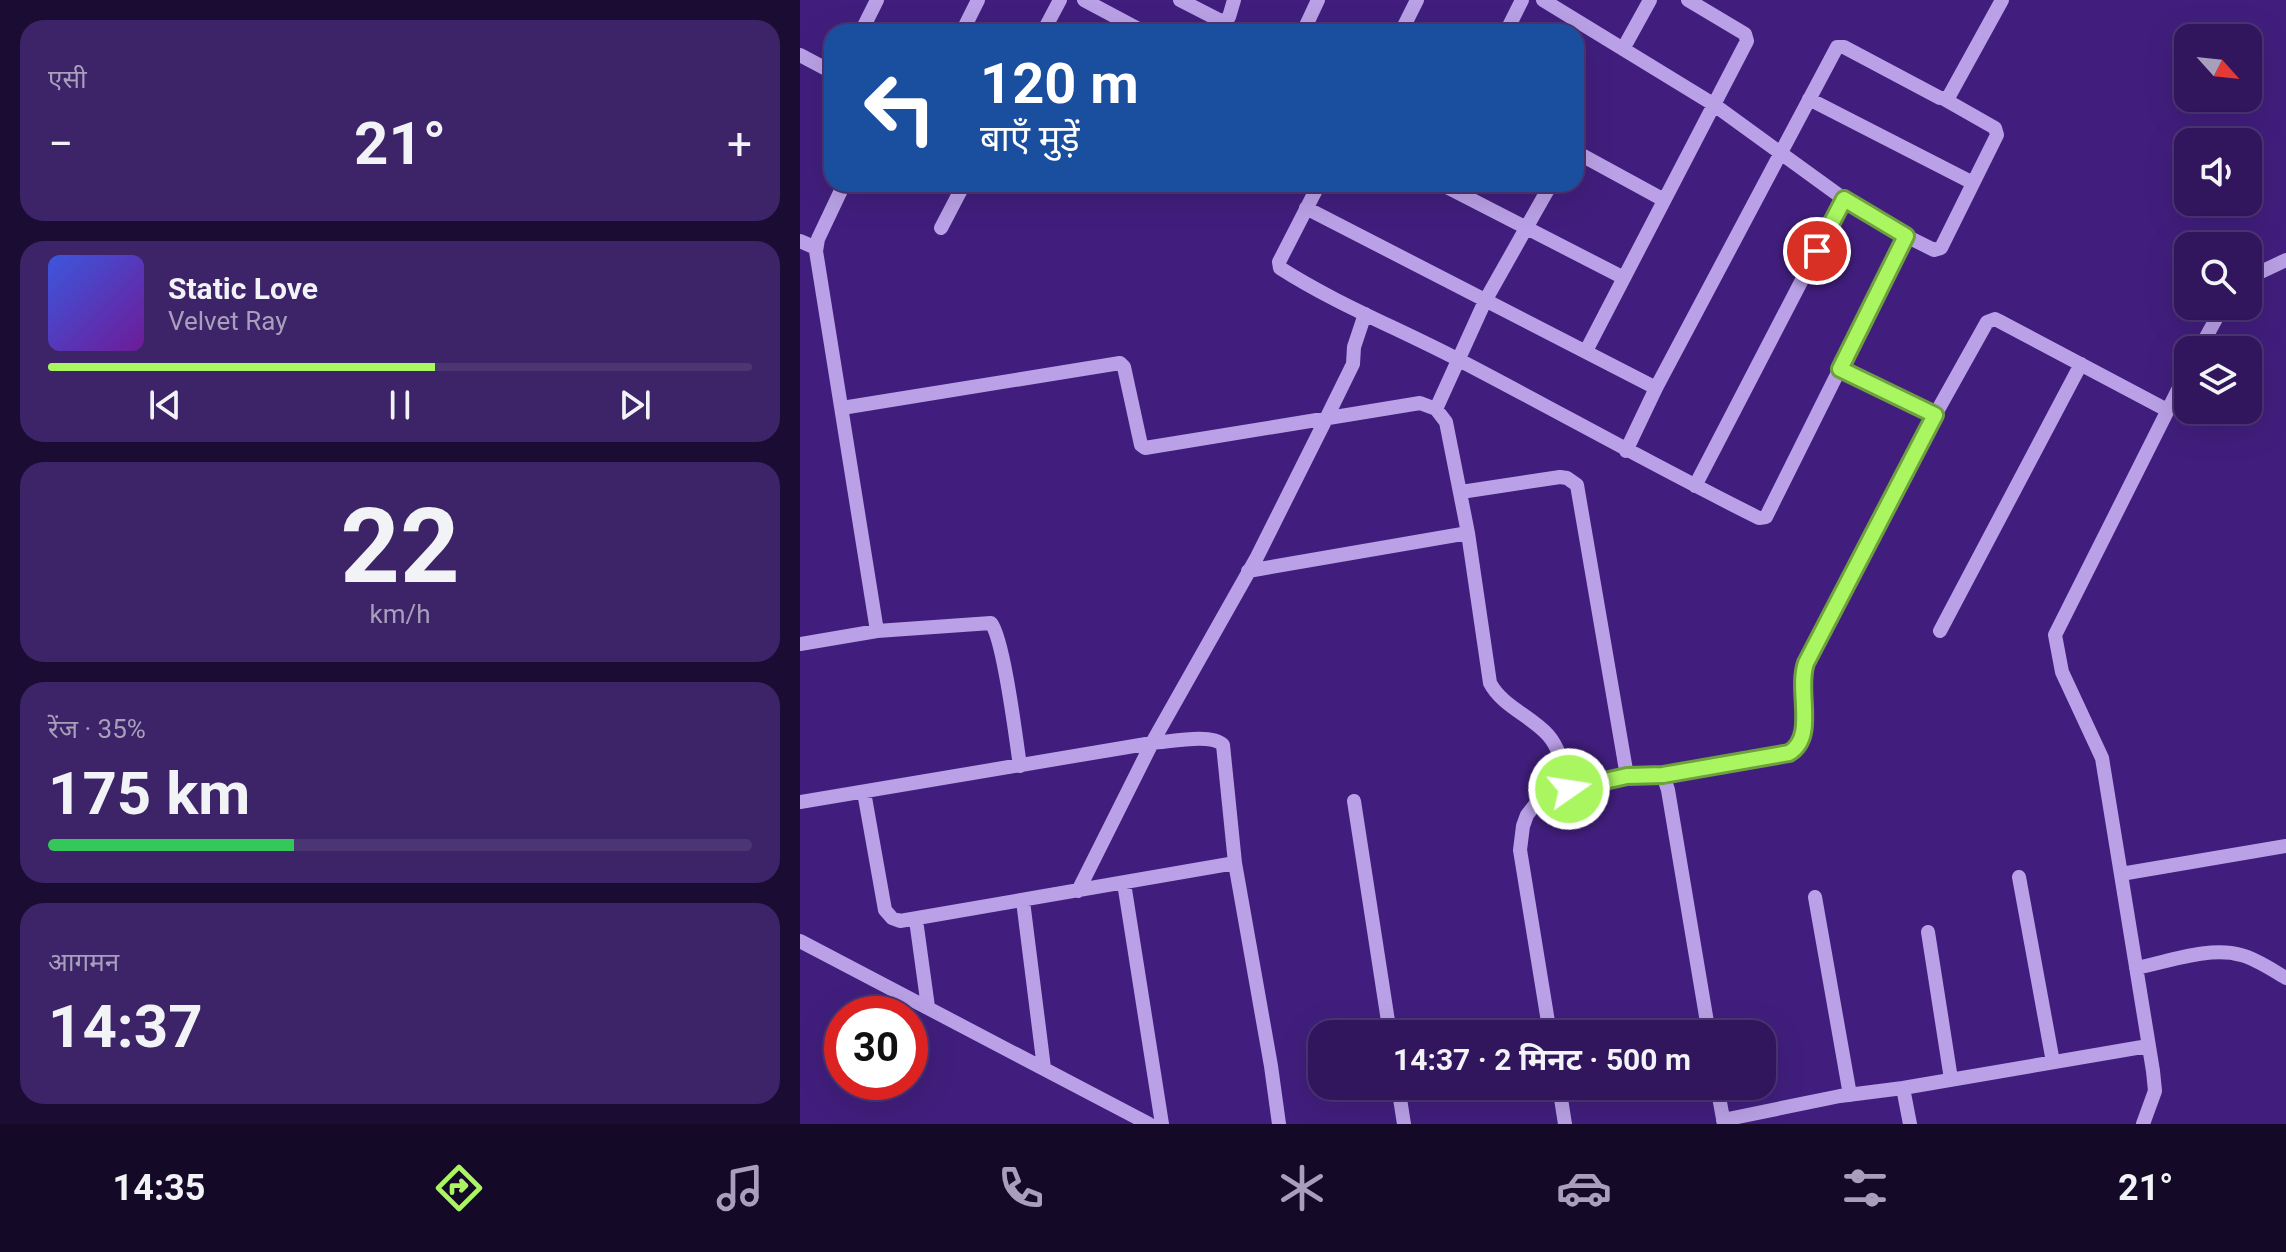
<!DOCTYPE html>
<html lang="hi">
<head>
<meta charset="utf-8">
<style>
	:root { --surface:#31165e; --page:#3d2367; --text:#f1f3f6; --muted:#a89fbc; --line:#4c3573; --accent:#a9f660 }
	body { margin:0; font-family:Roboto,"Noto Sans Devanagari",sans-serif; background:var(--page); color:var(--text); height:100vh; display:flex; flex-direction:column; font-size:30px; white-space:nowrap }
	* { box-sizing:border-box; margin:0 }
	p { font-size:26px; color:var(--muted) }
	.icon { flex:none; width:44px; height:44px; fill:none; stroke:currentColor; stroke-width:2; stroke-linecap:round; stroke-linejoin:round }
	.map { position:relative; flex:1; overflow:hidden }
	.sheet { display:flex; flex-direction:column; gap:20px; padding:20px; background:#1b0c34; width:800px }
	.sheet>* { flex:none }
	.hud { position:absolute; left:24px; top:24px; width:760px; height:168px; border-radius:24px; box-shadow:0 8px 32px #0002,0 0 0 2px var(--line); background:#1a4fa0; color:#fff; overflow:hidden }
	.needle { width:52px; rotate:117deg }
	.tools { position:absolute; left:1374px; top:24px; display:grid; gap:16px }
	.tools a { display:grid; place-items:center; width:88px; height:88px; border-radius:16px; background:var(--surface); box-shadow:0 8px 32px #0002,0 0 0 2px var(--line); font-size:40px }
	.speed { position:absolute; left:24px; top:996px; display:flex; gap:16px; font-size:40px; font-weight:700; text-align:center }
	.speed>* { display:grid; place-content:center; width:104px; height:104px; border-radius:50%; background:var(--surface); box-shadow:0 8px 32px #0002,0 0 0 2px var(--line); line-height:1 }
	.speed .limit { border:12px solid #d22; background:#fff; color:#111 }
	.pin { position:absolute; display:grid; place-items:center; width:68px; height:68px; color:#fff; margin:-34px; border:4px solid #fff; border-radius:50%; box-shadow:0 2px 8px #0007 }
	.me { position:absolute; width:88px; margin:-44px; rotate:77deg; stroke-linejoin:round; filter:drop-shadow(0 0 6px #0008) }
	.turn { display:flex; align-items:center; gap:28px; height:168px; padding:0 24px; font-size:36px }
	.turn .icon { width:104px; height:104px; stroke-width:2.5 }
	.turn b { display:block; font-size:56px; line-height:68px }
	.big { font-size:60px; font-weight:700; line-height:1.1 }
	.sheet .widget { flex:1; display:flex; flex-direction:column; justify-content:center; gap:12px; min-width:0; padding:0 28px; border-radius:24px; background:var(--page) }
	.sheet .dial { align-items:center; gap:0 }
	.dial b { font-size:104px; line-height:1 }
	.song { display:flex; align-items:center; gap:24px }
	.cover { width:96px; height:96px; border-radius:12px; background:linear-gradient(135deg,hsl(230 70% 55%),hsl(280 70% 35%)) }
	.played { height:8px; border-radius:4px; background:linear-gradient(90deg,var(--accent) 55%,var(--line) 55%) }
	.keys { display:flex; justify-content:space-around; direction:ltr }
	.heat { display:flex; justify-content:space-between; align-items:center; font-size:44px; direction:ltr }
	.charge { height:12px; border-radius:6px; background:linear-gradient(90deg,#34c759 35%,var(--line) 0) }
	.trip { position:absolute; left:508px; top:1020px; width:468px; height:80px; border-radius:24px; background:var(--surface); box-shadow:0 8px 32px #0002,0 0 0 2px var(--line); font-weight:700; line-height:80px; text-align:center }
	.dock { display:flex; height:128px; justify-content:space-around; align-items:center; background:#140926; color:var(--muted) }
	.dock .icon { width:56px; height:56px }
	.dock .on { color:var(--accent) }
	.dock b { font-size:36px; color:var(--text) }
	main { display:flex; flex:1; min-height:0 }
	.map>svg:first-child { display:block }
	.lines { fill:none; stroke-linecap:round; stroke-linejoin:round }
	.minor { stroke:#baa1e7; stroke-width:14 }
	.route-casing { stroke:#6ea03e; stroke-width:20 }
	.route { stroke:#a9f660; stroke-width:14 }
</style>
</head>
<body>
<main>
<section class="sheet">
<div class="widget"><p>एसी</p>
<div class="heat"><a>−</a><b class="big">21°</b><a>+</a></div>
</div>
<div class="widget">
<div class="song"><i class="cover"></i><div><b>Static Love</b><p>Velvet Ray</p></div></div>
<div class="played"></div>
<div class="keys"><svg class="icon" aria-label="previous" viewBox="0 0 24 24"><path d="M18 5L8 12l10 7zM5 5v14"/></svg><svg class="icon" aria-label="pause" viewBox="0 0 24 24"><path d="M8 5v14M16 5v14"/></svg><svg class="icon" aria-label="next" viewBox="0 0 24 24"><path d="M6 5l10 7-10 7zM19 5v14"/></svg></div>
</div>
<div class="widget dial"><b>22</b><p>km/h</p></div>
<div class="widget"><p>रेंज · 35%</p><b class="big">175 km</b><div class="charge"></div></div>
<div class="widget"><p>आगमन</p><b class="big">14:37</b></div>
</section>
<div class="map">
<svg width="1486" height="1124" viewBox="0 0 1486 1124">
	<rect width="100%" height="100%" fill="#411e7d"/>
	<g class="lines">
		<path class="minor" d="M284,0L344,32
			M380,0L423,22L429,17L434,0
			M61,32L77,0
			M162,32L178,0
			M243,32L260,0
			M503,32L518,0
			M601,32L617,0
			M706,32L722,0
			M823,49L850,0
			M0,55L32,72
			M1009,99L1173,183
			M776,152L864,200
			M44,184L18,239L16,251L77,631
			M519,184L479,262L480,268C536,304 600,329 659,360C759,412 858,468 959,518L966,517L1106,236L1044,199L913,104L743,0
			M641,184L824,278
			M506,208L856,388
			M141,228L164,184
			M1106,236L1134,250L1141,248L1197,135L1195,128L1144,99
			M0,241L16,248
			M1448,278L1486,260
			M1399,350L1423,306
			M786,351L947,41L945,34L888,0
			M1040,369L1135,415
			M42,408L320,363L324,367L341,445L345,448L620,403L636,409L646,422L668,533L690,683C702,706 731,716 748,735C761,750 764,771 769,789
			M636,409L685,301L751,184
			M826,451L856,388L1037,47H1044L1140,98H1148L1202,0
			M895,486L1044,199
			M661,492L760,477L767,478L777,485L827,776
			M448,571L668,533
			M1140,631L1281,364
			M0,644L77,631L191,623C204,640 216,739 220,766
			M863,775L868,790L909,1034
			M64,792L85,910L92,918L100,921L435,863
			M554,801L590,1034
			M0,802L352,743C370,742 411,733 423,745L435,863L471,1066L479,1124
			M1321,874L1486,846
			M1219,877L1253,1062
			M324,883L362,1124
			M278,891L352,743L457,557L526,419L553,364L554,347L565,314
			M1015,897L1050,1095
			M223,901L244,1068
			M116,920L128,1007
			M1128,932L1151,1079
			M0,941L349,1124
			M1336,968C1368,962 1409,946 1441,955C1457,959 1472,970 1486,978
			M750,1034L720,850L723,826L727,815L738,801L745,798L827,776L863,775L989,753C1017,738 996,692 1006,663L1135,415L1187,322L1195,319L1199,321L1367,410
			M598,1086L604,1124
			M759,1086L765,1124
			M917,1086L924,1124
			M1103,1088L1110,1124
			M923,1120L1040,1096L1103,1088L1348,1046
			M1343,1124L1355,1091L1353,1071L1302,758L1262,672L1255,635L1388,370"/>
	</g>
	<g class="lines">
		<defs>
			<path id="route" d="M769,789L827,776L863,775L989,753C1017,737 996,691 1006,663L1135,415L1040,369L1106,236L1044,199L1017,251"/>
		</defs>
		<use href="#route" class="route-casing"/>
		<use href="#route" class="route"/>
	</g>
</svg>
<div class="tools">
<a><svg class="needle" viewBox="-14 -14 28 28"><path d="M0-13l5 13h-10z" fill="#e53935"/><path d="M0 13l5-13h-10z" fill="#a89fbc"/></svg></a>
<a><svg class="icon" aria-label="sound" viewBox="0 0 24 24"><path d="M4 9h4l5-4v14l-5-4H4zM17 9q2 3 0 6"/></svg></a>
<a><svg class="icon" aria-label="search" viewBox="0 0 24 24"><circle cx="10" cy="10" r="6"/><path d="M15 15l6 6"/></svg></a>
<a><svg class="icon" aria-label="layers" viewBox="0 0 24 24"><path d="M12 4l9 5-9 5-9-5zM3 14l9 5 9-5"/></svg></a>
</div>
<div class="speed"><div class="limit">30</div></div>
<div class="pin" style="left:1017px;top:251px;background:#d93025"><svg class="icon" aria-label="arrive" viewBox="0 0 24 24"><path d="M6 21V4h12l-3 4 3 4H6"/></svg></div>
<svg class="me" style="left:769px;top:789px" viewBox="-20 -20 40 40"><circle r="17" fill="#a9f660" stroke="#fff" stroke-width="3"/><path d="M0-11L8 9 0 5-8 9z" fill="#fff"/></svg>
<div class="trip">14:37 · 2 मिनट · 500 m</div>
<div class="hud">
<div class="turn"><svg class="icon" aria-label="left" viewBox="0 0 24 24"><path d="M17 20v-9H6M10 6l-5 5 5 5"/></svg><div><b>120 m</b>बाएँ मुड़ें</div></div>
</div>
</div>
</main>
<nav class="dock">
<b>14:35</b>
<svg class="icon on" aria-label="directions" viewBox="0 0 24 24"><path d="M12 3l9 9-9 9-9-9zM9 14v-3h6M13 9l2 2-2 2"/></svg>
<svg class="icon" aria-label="music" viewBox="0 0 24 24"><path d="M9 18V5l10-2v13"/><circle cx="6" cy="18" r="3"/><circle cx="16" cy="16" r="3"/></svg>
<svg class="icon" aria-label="phone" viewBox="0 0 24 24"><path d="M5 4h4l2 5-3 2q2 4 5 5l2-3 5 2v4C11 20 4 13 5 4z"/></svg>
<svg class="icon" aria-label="climate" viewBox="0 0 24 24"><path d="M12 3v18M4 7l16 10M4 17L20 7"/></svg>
<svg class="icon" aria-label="car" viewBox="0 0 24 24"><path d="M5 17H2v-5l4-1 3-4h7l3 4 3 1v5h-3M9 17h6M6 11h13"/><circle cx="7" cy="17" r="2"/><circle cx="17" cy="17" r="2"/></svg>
<svg class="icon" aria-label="filters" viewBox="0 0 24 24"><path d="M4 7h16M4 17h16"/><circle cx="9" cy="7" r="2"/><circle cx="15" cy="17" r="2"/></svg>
<b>21°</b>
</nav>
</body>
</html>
